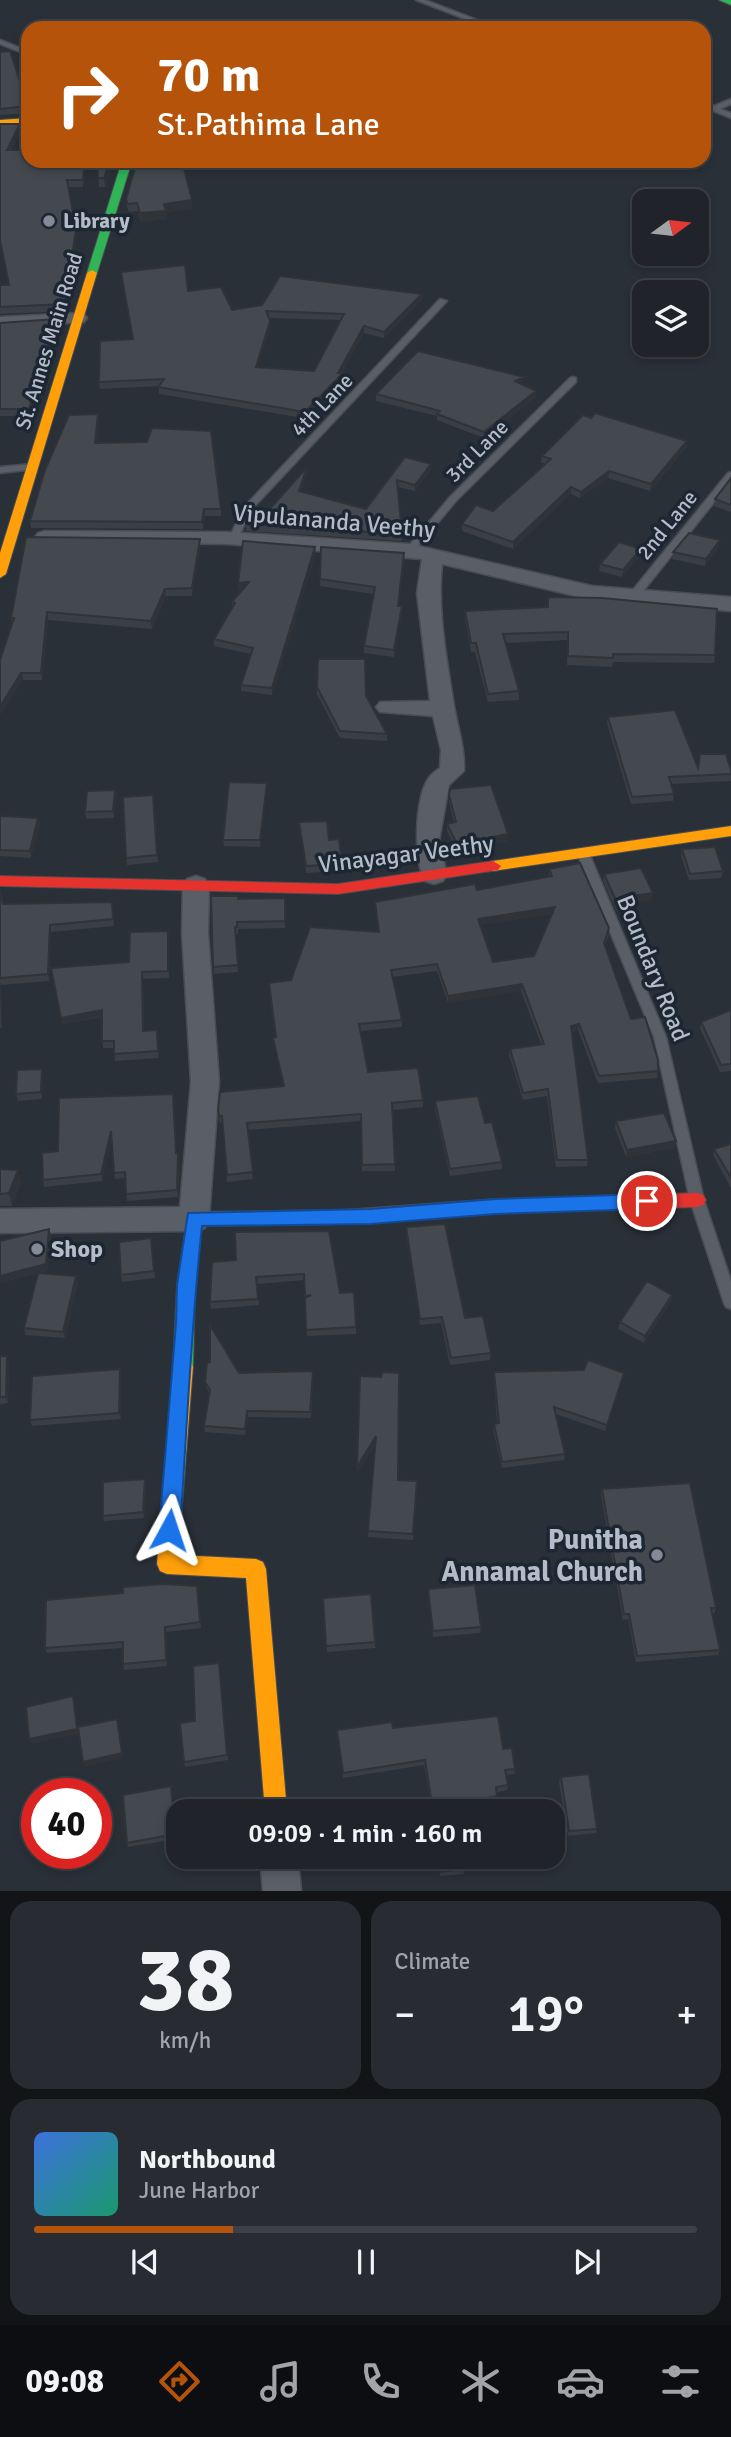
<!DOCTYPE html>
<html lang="en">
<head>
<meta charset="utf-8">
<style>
	:root { --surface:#20242a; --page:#282c32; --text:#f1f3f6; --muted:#a2a4a8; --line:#3d4147; --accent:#b45309 }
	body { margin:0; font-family:Signika,sans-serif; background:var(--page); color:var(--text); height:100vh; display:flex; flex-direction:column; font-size:26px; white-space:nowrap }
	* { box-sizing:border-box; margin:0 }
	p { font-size:23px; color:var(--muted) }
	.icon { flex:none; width:38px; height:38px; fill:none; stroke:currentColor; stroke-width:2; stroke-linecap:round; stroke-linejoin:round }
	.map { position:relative; height:1891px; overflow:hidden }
	.details { display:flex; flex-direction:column; gap:10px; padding:10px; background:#121417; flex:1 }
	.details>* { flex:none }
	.banner { position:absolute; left:21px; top:21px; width:690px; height:147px; border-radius:21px; box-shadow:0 4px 10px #0003,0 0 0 2px var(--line); background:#b45309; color:#fff; overflow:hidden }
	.needle { width:46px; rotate:75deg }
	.controls { position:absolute; left:632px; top:189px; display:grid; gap:14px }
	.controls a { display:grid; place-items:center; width:77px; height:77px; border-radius:14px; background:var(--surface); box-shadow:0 4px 10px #0003,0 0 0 2px var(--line); font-size:35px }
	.speed { position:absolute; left:21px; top:1778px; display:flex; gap:14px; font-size:35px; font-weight:700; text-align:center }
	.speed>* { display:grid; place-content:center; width:91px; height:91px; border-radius:50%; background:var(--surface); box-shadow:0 4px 10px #0003,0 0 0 2px var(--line); line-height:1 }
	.speed .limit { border:10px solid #d22; background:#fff; color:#111 }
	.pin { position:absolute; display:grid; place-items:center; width:60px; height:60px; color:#fff; margin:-30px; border:4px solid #fff; border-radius:50%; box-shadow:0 2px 7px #0007 }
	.me { position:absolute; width:77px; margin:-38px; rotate:5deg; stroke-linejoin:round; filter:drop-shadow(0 0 5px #0008) }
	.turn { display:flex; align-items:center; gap:24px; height:147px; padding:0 21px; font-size:32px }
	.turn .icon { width:91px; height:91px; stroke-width:2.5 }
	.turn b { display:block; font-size:49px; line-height:60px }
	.big { font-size:52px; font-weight:600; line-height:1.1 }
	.details .widget { flex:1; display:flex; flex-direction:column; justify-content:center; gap:10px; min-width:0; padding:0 24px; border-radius:21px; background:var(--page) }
	.details .dial { align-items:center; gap:0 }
	.dial b { font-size:91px; line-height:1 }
	.song { display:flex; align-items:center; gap:21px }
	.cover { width:84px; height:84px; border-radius:10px; background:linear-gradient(135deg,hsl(220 70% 55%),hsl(160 70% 35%)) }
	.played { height:7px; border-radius:4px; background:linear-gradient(90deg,var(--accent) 30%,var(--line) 30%) }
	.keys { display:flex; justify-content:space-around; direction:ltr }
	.heat { display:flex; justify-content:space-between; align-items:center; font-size:38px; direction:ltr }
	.details .tiles { flex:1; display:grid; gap:10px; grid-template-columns:1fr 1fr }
	.widget:last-child { grid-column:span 2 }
	.trip { position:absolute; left:166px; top:1799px; width:399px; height:70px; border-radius:21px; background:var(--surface); box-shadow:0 4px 10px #0003,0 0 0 2px var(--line); font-weight:600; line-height:70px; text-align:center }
	.dock { display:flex; height:112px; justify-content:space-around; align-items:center; background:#0d0e11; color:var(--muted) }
	.dock .icon { width:49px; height:49px }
	.dock .selected { color:var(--accent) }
	.dock b { font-size:32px; color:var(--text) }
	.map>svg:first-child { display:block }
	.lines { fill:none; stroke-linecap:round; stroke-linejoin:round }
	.lane-casing { stroke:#484c53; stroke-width:3 }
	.street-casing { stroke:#484c53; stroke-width:3 }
	.fast-casing { stroke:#484c53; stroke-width:2 }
	.slow-casing { stroke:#484c53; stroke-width:2 }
	.jam-casing { stroke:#484c53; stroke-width:2 }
	.lane { fill:#5a5e66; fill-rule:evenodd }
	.street { fill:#5a5e66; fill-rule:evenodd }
	.fast { fill:#30b455; fill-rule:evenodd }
	.slow { fill:#ff9f0a; fill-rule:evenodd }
	.jam { fill:#e5322d; fill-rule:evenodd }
	.wall { fill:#3a3f45; fill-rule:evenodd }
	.shaded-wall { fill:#303338 }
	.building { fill:#444950; stroke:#303338; stroke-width:2; fill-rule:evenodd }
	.route { fill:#1a73e8; stroke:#114b97; stroke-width:2 }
	.poi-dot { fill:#848b96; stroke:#1d2633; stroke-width:2.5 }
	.labels { text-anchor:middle; stroke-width:7; stroke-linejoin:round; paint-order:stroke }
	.far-poi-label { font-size:21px; font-weight:bold; fill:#b4bcc9; stroke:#1d2633; text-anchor:start }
	.far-street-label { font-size:21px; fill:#b4bcc9; stroke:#1d2633 }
	.street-label { font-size:24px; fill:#b4bcc9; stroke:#1d2633 }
	.poi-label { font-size:24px; font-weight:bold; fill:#b4bcc9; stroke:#1d2633; text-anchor:start }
	.near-poi-label { font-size:28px; font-weight:bold; fill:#b4bcc9; stroke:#1d2633; text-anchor:end }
</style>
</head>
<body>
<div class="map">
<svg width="731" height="1891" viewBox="0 0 731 1891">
	<rect width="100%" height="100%" fill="#2a3038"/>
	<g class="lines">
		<defs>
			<path id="lane" d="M416,0H425L498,28H489Z
				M0,40L28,51V55L0,44Z
				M731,99V104L720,109L731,113V118L704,107V103L714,106Z
				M440,299L447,301L252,509L237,540H231L229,538L245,506Z
				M573,377L576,378V382L456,501L413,552H407V548L450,497L570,378Z
				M32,464L37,467L35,469L0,473V467Z
				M731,472V481L636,600H628V596L728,473Z
				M583,849L589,853L666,1037L704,1200L731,1281V1309L726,1307L724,1303L690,1200L654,1037L577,853Z"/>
			<path id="street" d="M78,313L84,314L87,318L84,322L0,327V317Z
				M45,531L227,532L410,544L592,586L731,597V611L592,600L442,564C437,611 447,660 454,706C458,729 465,748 464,771L449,785L439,841L447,875L443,881L434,884L425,881C413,860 415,799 428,779C431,774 436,771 440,768L441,750L433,716L380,712L376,707L380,702L430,701L417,593L422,559L227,544L38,541L35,537L38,533Z
				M196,876L205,879L209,885L208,933L219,1082L209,1219L205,1228L194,1231L0,1233V1209L180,1207L191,1082L182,933L183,885L187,879Z
				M260,1857H298L301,1891H263Z"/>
			<path id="fast" d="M719,0H731V5Z
				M122,161H132L97,273L88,275L87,273Z
				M343,1210L349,1212L352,1217L349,1222L343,1224L202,1226L195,1285L193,1367L190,1373L183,1375L176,1373L173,1367L177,1285L188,1214L194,1212Z"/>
			<path id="slow" d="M28,118V124L0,126V120Z
				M92,270L97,273L6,574L0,578V553L87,273Z
				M731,826V836L493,871L485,866L493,861Z
				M183,1359L190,1361L193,1367L178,1555L256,1559L263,1562L266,1569L287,1811H265L246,1578L167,1574L160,1571L157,1564L173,1367L176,1361Z"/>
			<path id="jam" d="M493,861L501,866L498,870L338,894L0,886V876L338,884Z
				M697,1193L703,1195L706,1200L703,1205L697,1207L496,1213L343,1224L337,1222L334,1217L337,1212L343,1210L496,1199Z"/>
		</defs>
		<use href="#lane" class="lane-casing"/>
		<use href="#street" class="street-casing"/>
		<use href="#fast" class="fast-casing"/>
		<use href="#slow" class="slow-casing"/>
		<use href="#jam" class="jam-casing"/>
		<use href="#lane" class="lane"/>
		<use href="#street" class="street"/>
		<use href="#fast" class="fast"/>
		<use href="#slow" class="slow"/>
		<use href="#jam" class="jam"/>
	</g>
	<path class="wall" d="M0,52L28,103V113L0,115Z
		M0,124H20L21,130L11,150L28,161H87L83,187H68L76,235L66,311L0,314V285H8Z
		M97,161H114L105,187H99Z
		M126,199L192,200V209L166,212L167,219L141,222L138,211L129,212L127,207Z
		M188,291L232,310L422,294V300L384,338L364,333L342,373L344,379L296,427V421L297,417L159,394V386L100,389L99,382L132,339ZM269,318L341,320L314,371L258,367L270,327Z
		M56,319L57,326L30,416H0V323Z
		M523,383L521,384L535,398L484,438L437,420V416L376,401V394Z
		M98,414L99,421L97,443L221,509V516H205L203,529L31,528L30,521Z
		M686,448L650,491L608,478L580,498L571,494L513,549L462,531V524L493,511L545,464L541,462L542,456Z
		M405,457L431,470L415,491L398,487L402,541L246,531V524L268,511L307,467V473L301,492L366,509Z
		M731,478V512L714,506L715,499Z
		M200,546L192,596H166L152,629L48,620L42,680H23L11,618Z
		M719,546L705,566L672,559L673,552Z
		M321,547L404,560L399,606H402V613L394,657L364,653V646L373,594L320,586Z
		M641,549L640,556L622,577L599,571L600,564Z
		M316,553L272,695L241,691V685L251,654L214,646V639L232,608V602L243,589L238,590V583Z
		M548,597L715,655L714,663L613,662L612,667L567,665V640L506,643L519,691V700L488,702L475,652H471L465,619V611L548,607Z
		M317,687L366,696L387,734V741L340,738L317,694Z
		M608,717L698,768L731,770V781L671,784L674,794L673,801L631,804L607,723Z
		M115,790L116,797L114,818L86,819L85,812Z
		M267,790L260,847L224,846L223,840Z
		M153,795L158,862L127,865L126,858Z
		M449,795L508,834L507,841L457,851L447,831V824L454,823L449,802Z
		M0,816L38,818L40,825L31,858L0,856Z
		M299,822L329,840L342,864V871L306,873Z
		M682,849L723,871L721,878L689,880L681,856Z
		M549,869L609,935L605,945L631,1019L658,1071L657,1078L598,1083L578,1030L572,1032L588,1160L587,1166L556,1167L547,1096L523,1100L509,1055L510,1049L541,1044L521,991L448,1003L437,971L392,977L402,1020V1027L360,1031L368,1072L423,1100V1107L393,1110L395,1171H362L361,1121L248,1130L253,1179L227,1182L222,1123H220L218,1110L283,1086L274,1044L273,1038L275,1037L269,989L291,980L378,932L375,902L477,890L549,876ZM552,914L534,956L493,962L480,925Z
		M604,874L652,900L619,905L617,912L603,881Z
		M0,889L4,904L113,909L114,926L51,932L49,981L1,985L2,1028H0Z
		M211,896L238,899L285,898V928L238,929V934H235L238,972L214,974Z
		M169,938V978L143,979L144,1031L157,1030L159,1058L115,1061L114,1048H103L102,1017L62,1024L51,968L129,962Z
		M731,1010V1071L720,1072L700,1028L701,1022Z
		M43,1075L42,1099L18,1101L16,1094Z
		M174,1100L176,1153H178L179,1160L178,1197L127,1201L125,1178L115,1179L111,1140L102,1181L44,1187L43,1180L58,1151Z
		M435,1101L485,1123L502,1162V1169L450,1176L435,1108Z
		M616,1121L675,1148L626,1157L615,1128Z
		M731,1144V1188L713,1155L714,1149Z
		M0,1169L21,1182L12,1206H0Z
		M406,1227L465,1318L491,1353L490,1360L450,1365L441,1323L420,1325L406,1233Z
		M49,1229L51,1235L47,1271L40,1273L78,1282L65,1338L25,1335L24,1328L38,1273L0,1283Z
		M235,1232L340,1293L356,1327V1334L307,1336L305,1280L257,1284L259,1305L211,1309L210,1302L236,1260Z
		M151,1238L155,1278L122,1282L121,1275Z
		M671,1302L644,1343L618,1329L620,1322Z
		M0,1356H7L9,1362L8,1403L0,1404Z
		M120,1369L121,1376V1419L32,1426L30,1420Z
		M494,1372L624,1373L605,1431L556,1414L565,1454L564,1460L502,1468L493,1430L494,1424L497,1423L494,1378Z
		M239,1373L313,1377L311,1418L248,1417L245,1435L205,1432L204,1426L210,1394L206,1388L205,1382Z
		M360,1376L398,1480L417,1481L413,1540L368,1537L376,1443L357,1473Z
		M146,1485L144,1518L104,1521L103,1516Z
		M602,1489L716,1608L714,1614H712L720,1650L718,1655L636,1662L628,1619L623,1620L601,1495Z
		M428,1589L481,1627L480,1633L433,1637Z
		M198,1592L201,1628L166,1632L167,1666L124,1670L123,1664V1648L47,1653L45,1648Z
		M323,1598L375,1642V1648L327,1652Z
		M219,1663L228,1760L185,1767L184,1762L195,1721Z
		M393,1728L503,1749L515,1769L514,1774L506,1775L508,1785L507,1790L497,1792L496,1801L487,1802L489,1811H434V1809H432L424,1765L343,1778L337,1730Z
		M561,1777L597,1829L596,1833L568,1836L559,1782Z
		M172,1791L177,1839L128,1847L127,1843Z
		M221,1857H252L253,1862L223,1867Z
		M306,1857H343L306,1862Z
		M438,1857H463L464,1874L440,1876Z"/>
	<path class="shaded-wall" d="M20,124L21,130L8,156L7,150Z
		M85,161H87L83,187V180Z
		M110,161H114L105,187L104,178Z
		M192,200V209L166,212L167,219L141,222L140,213L164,204Z
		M76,229V235L66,311L65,304Z
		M422,294V300L384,338V332Z
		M56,319L57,326L30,416L29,409Z
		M270,321V327L256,374V367Z
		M364,326V333L340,377L343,373L344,379L296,427V421L338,373Z
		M524,377L523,383L515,388V381Z
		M536,391L535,398L484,438V432Z
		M98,414L99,421L96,450L95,443Z
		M687,441L686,448L650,491L651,484Z
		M431,464V470L415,491V485Z
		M307,467V473L300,498L299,491Z
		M609,471L608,478L580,498L581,492Z
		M571,487V494L513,549V542Z
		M204,509L205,516L203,529L202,522Z
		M200,539V546L192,596V588Z
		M720,540L719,546L705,566L706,559Z
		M315,547L316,553L272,695V688Z
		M641,549L640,556L622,577L623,570Z
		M249,582V588L238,590V583Z
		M165,589L166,596L152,629L151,621Z
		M402,606V613L394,657V650Z
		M47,612L48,620L42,680L41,673Z
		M21,673L23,680L0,716V707Z
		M267,783V790L260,847V840Z
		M115,790L116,797L114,818L113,811Z
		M38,818L40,825L31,858L30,851Z
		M508,834L507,841L457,851V844Z
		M653,893L652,900L619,905L617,912L620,898Z
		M555,907L554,914L477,926L478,919Z
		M50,925L51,932L49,981L48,974Z
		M0,982L1,985L2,1028L1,1021Z
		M522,984L521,991L448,1003V996Z
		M102,1010L103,1016L62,1024L61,1018Z
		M579,1024L578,1030L570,1032L571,1026Z
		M42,1069L43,1075L42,1099L41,1092Z
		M111,1131L112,1138L102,1181L101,1174Z
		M676,1141L675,1148L626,1157L627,1150Z
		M178,1153L179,1160L178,1197L177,1190Z
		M18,1170L21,1182L12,1206L9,1193Z
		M49,1229L51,1235L47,1271L0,1283V1276Z
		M76,1276L78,1282L65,1338L63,1332Z
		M672,1295L671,1302L644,1343L645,1336Z
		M7,1356L9,1362L8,1403L6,1397Z
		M120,1369L121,1376V1419L119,1413Z
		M624,1373L623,1380L605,1431L607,1425Z
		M247,1411L248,1417L245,1435V1429Z
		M376,1436V1442L357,1473V1467Z
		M145,1479L146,1485L144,1518L143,1512Z
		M73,1696L78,1734L31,1744L29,1739Z
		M117,1719L123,1758L84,1767L83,1762Z"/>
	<path class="building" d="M10,51L28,106L0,109V52Z
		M0,124H20L7,150H28V161H85L83,180H67L76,229L65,304L0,307V285H9L0,240Z
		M97,161H110L104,178H98Z
		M137,161H182L192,200L164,204L166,211L140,213L137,203L128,204L126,199Z
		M185,265L188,291L221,287L232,310L262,305L280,276L422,294L384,332L364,326L338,373H343L296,421L299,411L158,387L164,379L99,382L100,341L133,339L121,272ZM266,311L344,314L314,371L256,367L270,321Z
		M56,319L29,409H0V323Z
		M418,351L524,377L515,381L536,391L484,432L437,414L440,411L376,394Z
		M595,413L687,441L651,484L609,471L581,492L571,487L513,542L462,524L476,505L493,511L551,459L542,456L583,415L591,418Z
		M98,414L95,443L147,442L152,428L211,431L221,509H204L202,522L30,521L45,470L69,415Z
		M405,457L431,464L415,485L397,480L402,534L246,524L251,511H268L307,467L299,491L366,509Z
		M731,478V505L715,499Z
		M689,533L720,540L706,559L673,552Z
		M26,537L200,539L192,588L165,589L151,621L47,612L41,673H21L0,707V660L14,618H11Z
		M243,541L315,547L272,688L241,685L253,648L214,639L235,603L232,602L249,582L238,583Z
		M619,542L641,549L623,570L600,564Z
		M321,547L404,553L398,606H402L394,650L364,646L375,587L320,579Z
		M548,597L602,598L717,609L715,655L613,654V658L568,656V632L503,634L519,691L488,694L476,643H471L465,611L548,607Z
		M318,659H365L366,696L387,734L340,731L317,687Z
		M675,710L698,768L700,754H726L731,770V774L669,777L674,794L632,797L608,717Z
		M229,782L267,783L260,840H223Z
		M491,785L508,834L457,844L447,824L456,822L449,795L450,789Z
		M115,790L113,811L85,812L87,791Z
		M153,795L157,855L126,858L123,797Z
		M0,816L38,818L30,851L0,850Z
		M327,821L329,840L339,839L342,864L306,866L299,822Z
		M715,847L723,871L690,874L682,849Z
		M580,863L609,928L604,943L631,1019L645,1017L658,1060V1071L599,1076L579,1024L571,1026L588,1160H557L548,1089L523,1093L510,1049L544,1044L522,984L448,996L437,964L391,970L402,1020L359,1024L368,1072L418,1068L423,1100L392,1103L395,1164L362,1165L361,1114L247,1123L253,1172L227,1175L222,1116H219L218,1110L220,1092L284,1086L273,1038L276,1037L269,983L291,980L310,927L379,932L375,902L475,884L477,890L552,876L549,869ZM555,907L534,956L493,962L478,919Z
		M641,868L653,893L620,898L618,905L604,874Z
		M0,889L3,904L112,902L113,919L50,925L48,974L0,978Z
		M211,896H238V899L285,898V921L237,922V927H235L238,965L213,967Z
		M168,931V971L142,972L143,1031L157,1030L158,1051L114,1054V1041H102V1010L61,1018L51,968L129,962L130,932Z
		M731,1010V1064L721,1065L701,1022Z
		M42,1069L41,1092L16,1094L17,1070Z
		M173,1094L176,1153H178L177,1190L126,1194L125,1172L114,1173L111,1131L101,1174L43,1180L42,1153L58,1151L59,1098Z
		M478,1096L485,1123L492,1122L502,1162L450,1169L435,1101Z
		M664,1113L676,1141L627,1150L616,1121Z
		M731,1144V1178L714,1149Z
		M0,1169L18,1170L9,1193L0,1194Z
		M445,1224L465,1318L483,1316L491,1353L451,1358L442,1317L420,1319L406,1227Z
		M49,1229L46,1264L0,1276V1241Z
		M329,1231L340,1293L354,1292L356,1327L306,1330L305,1298L311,1295L305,1296L304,1274L256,1277L258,1299L210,1302L212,1262L236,1260L235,1232Z
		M151,1238L154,1271L121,1275L119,1242Z
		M38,1273L76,1276L63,1332L24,1328Z
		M647,1281L672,1295L645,1336L620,1322Z
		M210,1325L239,1373L313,1371L310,1412L247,1411L245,1429L204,1426L210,1390L205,1382L207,1363L210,1362Z
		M0,1356H7L6,1397H0Z
		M588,1360L624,1373L607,1425L554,1407L565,1454L502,1462L494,1424L499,1423L494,1372L584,1370Z
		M120,1369L119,1413L30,1420L32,1376Z
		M382,1372L399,1373L398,1480L417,1481L413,1534L368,1531L376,1436L357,1467L360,1376L381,1377Z
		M145,1479L143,1512L103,1516V1482Z
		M690,1483L716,1608H711L720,1650L637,1656L629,1614H624L602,1489Z
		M165,1584L197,1586L200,1622L165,1627L166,1660L123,1664V1642L45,1648L46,1600L123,1593V1587Z
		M475,1585L481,1627L433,1631L428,1589Z
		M371,1594L375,1642L326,1646L323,1598Z
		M219,1663L227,1755L184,1762L180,1723L195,1721L193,1666Z
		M73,1696L77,1729L29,1739L26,1707Z
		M498,1716L503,1749L512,1748L515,1769L505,1770L508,1785L496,1787L497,1796L487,1798L489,1811H435L434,1804H432L425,1760L343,1773L337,1730L392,1722L393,1728Z
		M117,1719L122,1753L83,1762L78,1727Z
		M589,1774L597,1829L569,1831L561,1777Z
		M171,1786L175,1834L127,1843L123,1795Z
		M358,1798L359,1811H300V1809Z
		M221,1857H252L222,1863Z
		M439,1857H463L464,1869L440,1872Z"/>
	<path class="route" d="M647,1194L653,1196L656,1201L653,1207L647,1209L496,1214L370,1224L202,1226C191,1327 187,1429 180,1530L177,1537L169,1539L162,1537L159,1530L176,1323L177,1285L188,1213L370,1209L496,1199Z"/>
	<g class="poi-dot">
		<circle cx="49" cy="221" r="7"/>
		<circle cx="37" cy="1249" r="7"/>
		<circle cx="657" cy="1555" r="7"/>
	</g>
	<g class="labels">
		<g class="far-poi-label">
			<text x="63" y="228">Library</text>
		</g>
		<g class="far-street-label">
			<text transform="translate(49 341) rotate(-73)" y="7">St. Annes Main Road</text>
			<text transform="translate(322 405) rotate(-46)" y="7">4th Lane</text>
			<text transform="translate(477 451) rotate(-45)" y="7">3rd Lane</text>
			<text transform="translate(667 525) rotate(-51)" y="7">2nd Lane</text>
		</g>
		<g class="street-label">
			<text transform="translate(334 521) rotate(5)" y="8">Vipulananda Veethy</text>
			<text transform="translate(406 854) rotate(-7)" y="8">Vinayagar Veethy</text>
			<text transform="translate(653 968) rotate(68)" y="8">Boundary Road</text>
		</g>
		<g class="poi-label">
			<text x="51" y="1257">Shop</text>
		</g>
		<g class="near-poi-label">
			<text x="643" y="1549">Punitha<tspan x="643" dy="32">Annamal Church</tspan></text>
		</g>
	</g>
</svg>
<div class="controls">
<a><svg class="needle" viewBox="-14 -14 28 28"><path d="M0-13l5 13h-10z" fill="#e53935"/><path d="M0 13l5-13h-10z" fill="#a2a4a8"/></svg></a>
<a><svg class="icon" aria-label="layers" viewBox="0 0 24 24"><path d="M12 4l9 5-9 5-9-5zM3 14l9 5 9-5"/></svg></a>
</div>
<div class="speed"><div class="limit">40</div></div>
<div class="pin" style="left:647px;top:1201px;background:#d93025"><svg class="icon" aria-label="arrive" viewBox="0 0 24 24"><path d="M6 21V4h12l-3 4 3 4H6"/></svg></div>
<svg class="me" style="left:169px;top:1530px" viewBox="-20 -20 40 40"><path d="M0-17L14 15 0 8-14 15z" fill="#1a73e8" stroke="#fff" stroke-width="4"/></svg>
<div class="trip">09:09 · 1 min · 160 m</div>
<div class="banner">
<div class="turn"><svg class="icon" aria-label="right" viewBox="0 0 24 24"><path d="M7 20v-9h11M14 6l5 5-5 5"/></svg><div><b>70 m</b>St.Pathima Lane</div></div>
</div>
</div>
<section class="details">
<div class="tiles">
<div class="widget dial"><b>38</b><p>km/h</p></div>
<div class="widget"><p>Climate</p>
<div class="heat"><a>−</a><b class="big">19°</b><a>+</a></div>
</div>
<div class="widget">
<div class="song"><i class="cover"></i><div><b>Northbound</b><p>June Harbor</p></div></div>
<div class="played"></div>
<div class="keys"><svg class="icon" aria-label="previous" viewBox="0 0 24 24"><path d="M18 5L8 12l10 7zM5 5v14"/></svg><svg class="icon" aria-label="pause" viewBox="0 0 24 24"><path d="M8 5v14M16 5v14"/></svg><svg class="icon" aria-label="next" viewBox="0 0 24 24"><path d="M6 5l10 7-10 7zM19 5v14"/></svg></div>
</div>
</div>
</section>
<nav class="dock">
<b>09:08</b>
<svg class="icon selected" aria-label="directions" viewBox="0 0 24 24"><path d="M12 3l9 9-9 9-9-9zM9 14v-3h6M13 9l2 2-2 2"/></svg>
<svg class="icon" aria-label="music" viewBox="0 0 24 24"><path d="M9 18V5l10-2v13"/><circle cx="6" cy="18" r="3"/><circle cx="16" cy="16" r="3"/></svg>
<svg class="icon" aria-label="phone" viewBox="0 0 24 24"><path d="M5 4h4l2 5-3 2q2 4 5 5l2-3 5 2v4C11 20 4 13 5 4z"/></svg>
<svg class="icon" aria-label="climate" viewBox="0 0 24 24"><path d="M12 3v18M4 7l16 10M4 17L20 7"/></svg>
<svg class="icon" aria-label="car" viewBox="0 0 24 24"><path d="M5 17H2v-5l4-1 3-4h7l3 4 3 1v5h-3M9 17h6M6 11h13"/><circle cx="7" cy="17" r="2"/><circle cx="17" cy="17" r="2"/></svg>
<svg class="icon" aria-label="filters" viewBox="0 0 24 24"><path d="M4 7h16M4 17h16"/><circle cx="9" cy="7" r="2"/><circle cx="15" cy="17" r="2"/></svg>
</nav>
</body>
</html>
